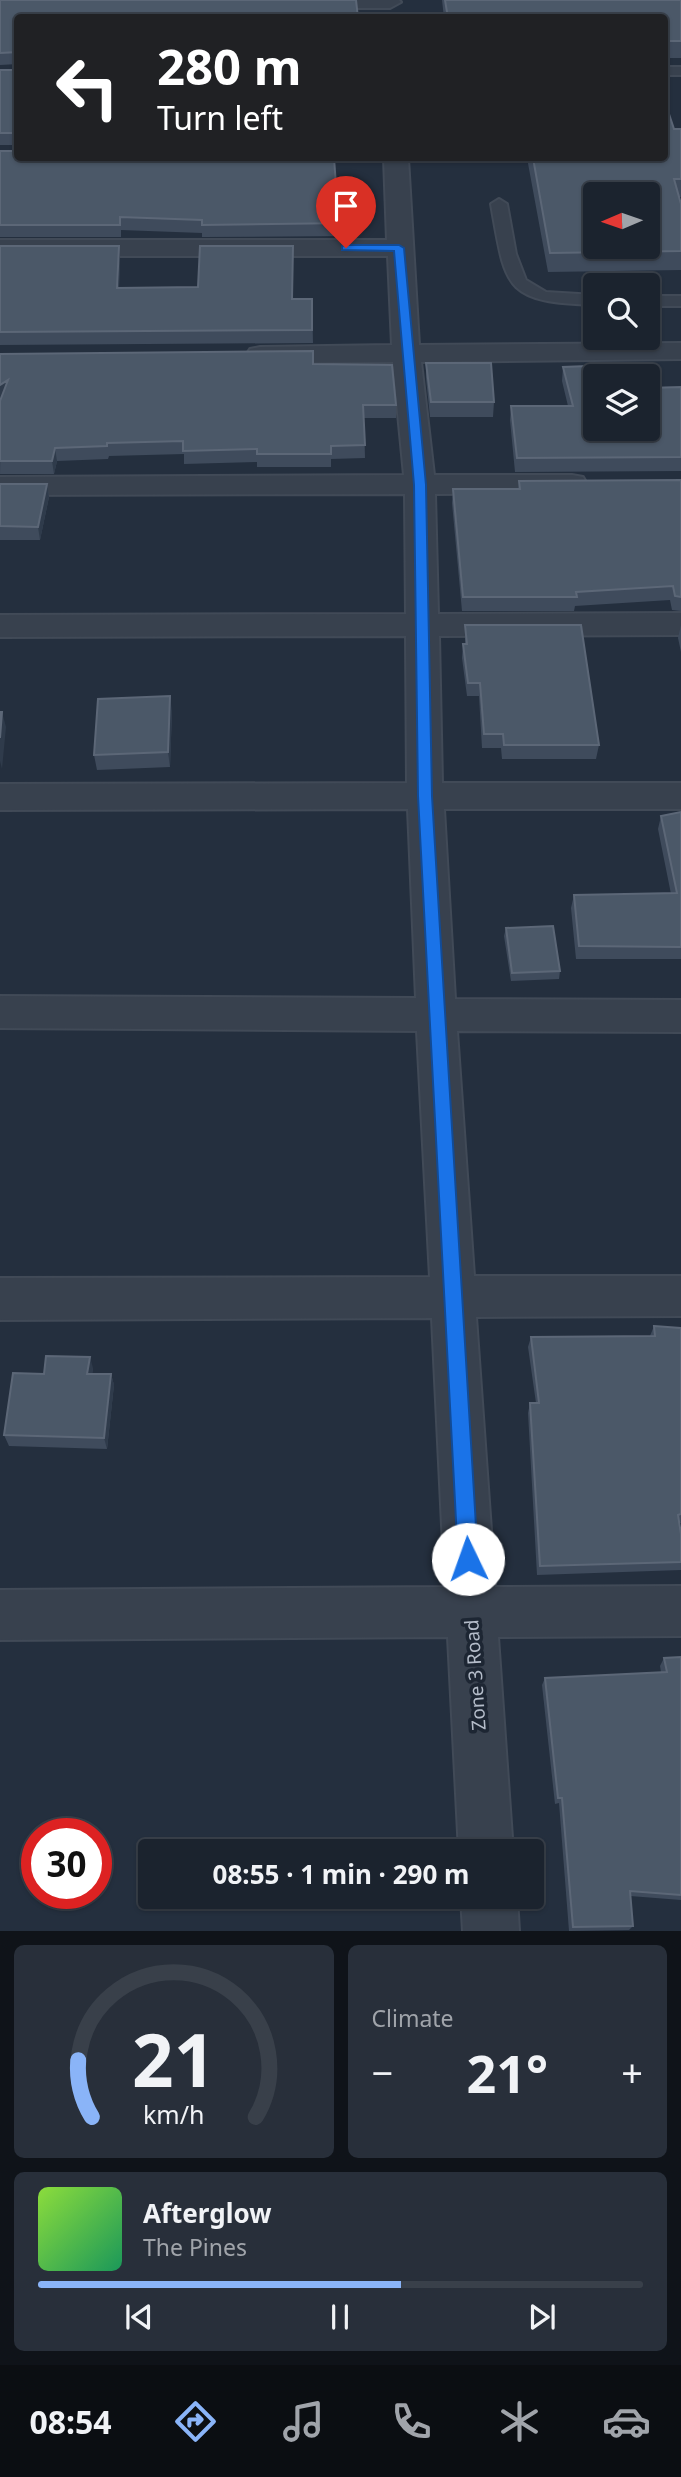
<!DOCTYPE html>
<html lang="en">
<head>
<meta charset="utf-8">
<style>
	:root { --surface:#1b232e; --page:#282f3a; --text:#f1f3f6; --muted:#a0a4aa; --line:#39404a; --accent:#8ab4f8 }
	body { margin:0; font-family:"Noto Sans",sans-serif; background:var(--page); color:var(--text); height:100vh; display:flex; flex-direction:column; font-size:26px; white-space:nowrap }
	* { box-sizing:border-box; margin:0 }
	p { font-size:23px; color:var(--muted) }
	.icon { flex:none; width:38px; height:38px; fill:none; stroke:currentColor; stroke-width:2; stroke-linecap:round; stroke-linejoin:round }
	.map { position:relative; height:1931px; overflow:hidden }
	.details { display:flex; flex-direction:column; gap:14px; padding:14px; background:#0f1319; flex:1 }
	.details>* { flex:none }
	.top-card { position:absolute; left:14px; top:14px; width:654px; height:147px; border-radius:7px; box-shadow:0 2px 5px #0004,0 0 0 2px var(--line); background:#202124; color:#fff; overflow:hidden }
	.needle { width:46px; rotate:268deg }
	.controls { position:absolute; left:583px; top:182px; display:grid; gap:14px }
	.controls a { display:grid; place-items:center; width:77px; height:77px; border-radius:7px; background:var(--surface); box-shadow:0 2px 5px #0004,0 0 0 2px var(--line); font-size:35px }
	.speed { position:absolute; left:21px; top:1818px; display:flex; gap:14px; font-size:35px; font-weight:700; text-align:center }
	.speed>* { display:grid; place-content:center; width:91px; height:91px; border-radius:50%; background:var(--surface); box-shadow:0 2px 5px #0004,0 0 0 2px var(--line); line-height:1 }
	.speed .limit { border:10px solid #d22; background:#fff; color:#111 }
	.pin { position:absolute; display:grid; place-items:center; width:60px; height:60px; color:#fff; margin:-72px -30px; border-radius:50% 50% 50% 0; rotate:-45deg; box-shadow:0 0 7px #0007 }
	.pin .icon { rotate:45deg }
	.me { position:absolute; width:77px; margin:-38px; rotate:357deg; stroke-linejoin:round; filter:drop-shadow(0 0 5px #0008) }
	.turn { display:flex; align-items:center; gap:24px; height:147px; padding:0 28px; font-size:32px }
	.turn .icon { width:91px; height:91px; stroke-width:2.5 }
	.turn b { display:block; font-size:49px; line-height:60px }
	.big { font-size:52px; font-weight:700; line-height:1.1 }
	.details .card { flex:1; display:flex; flex-direction:column; justify-content:center; gap:10px; min-width:0; padding:0 24px; border-radius:10px; background:var(--page) }
	.details .dial { align-items:center; gap:0 }
	.dial svg { height:182px; overflow:visible; fill:none; stroke:var(--line); stroke-width:7; stroke-linecap:round; text-anchor:middle }
	.dial text { fill:var(--text); stroke:none }
	.song { display:flex; align-items:center; gap:21px }
	.cover { width:84px; height:84px; border-radius:10px; background:linear-gradient(135deg,hsl(90 70% 55%),hsl(150 70% 35%)) }
	.played { height:7px; border-radius:4px; background:linear-gradient(90deg,var(--accent) 60%,var(--line) 60%) }
	.keys { display:flex; justify-content:space-around; direction:ltr }
	.heat { display:flex; justify-content:space-between; align-items:center; font-size:38px; direction:ltr }
	.details .tiles { flex:1; display:grid; gap:14px; grid-template-columns:1fr 1fr }
	.card:last-child { grid-column:span 2 }
	.trip { position:absolute; left:138px; top:1839px; width:406px; height:70px; border-radius:7px; background:var(--surface); box-shadow:0 2px 5px #0004,0 0 0 2px var(--line); font-weight:700; line-height:70px; text-align:center }
	.tab-bar { display:flex; height:112px; justify-content:space-around; align-items:center; background:#0b0e12; color:var(--muted) }
	.tab-bar .icon { width:49px; height:49px }
	.tab-bar .on { color:var(--accent) }
	.tab-bar b { font-size:32px; color:var(--text) }
	.map>svg:first-child { display:block }
	.lines { fill:none; stroke-linecap:round; stroke-linejoin:round }
	.service-casing { stroke:#414a57; stroke-width:4 }
	.minor-casing { stroke:#414a57; stroke-width:4 }
	.service { fill:#38414e; fill-rule:evenodd }
	.minor { fill:#38414e; fill-rule:evenodd }
	.wall { fill:#3f4b5c }
	.shaded-wall { fill:#2f3b4b }
	.building { fill:#4b5868; stroke:#5c6777; stroke-width:2; fill-rule:evenodd }
	.route { fill:#1a73e8; stroke:#114b97; stroke-width:2 }
	.labels { text-anchor:middle; stroke-width:7; stroke-linejoin:round; paint-order:stroke }
	.street-label { font-size:19px; fill:#b4bcc9; stroke:#1d2633 }
</style>
</head>
<body>
<div class="map">
<svg width="681" height="1931" viewBox="0 0 681 1931">
	<rect width="100%" height="100%" fill="#242f3e"/>
	<g class="lines">
		<defs>
			<path id="service" d="M665,67H681V75H665Z
				M499,199L507,204L516,254L526,280L546,292L595,295V305C503,302 506,288 491,204Z
				M648,296H681V306H648Z"/>
			<path id="minor" d="M294,0H399L401,2L390,8H303L295,7Z
				M384,158H408L419,345L681,343V359L421,362L434,475H572L583,477L587,484L583,491L572,493L435,494L438,614L681,613V635L439,636L442,783H681V809H444L455,999L681,1000V1032L457,1031L474,1276H681V1316L476,1317L495,1587L681,1586V1636L498,1637L513,1852H459L448,1637L0,1640V1590L445,1587L432,1318L0,1320V1278L430,1277L417,1031L0,1028V996L416,998L408,809L0,810V784L407,783L406,636L0,637V615L406,614L405,494L0,495V477L404,475L393,362L260,363L250,361L246,355L250,349L260,347L392,345L388,256H0V240H387Z
				M461,1897H517L519,1931H463Z"/>
		</defs>
		<use href="#service" class="service-casing"/>
		<use href="#minor" class="minor-casing"/>
		<use href="#service" class="service"/>
		<use href="#minor" class="minor"/>
	</g>
	<path class="wall" d="M0,0L358,18L18,64L0,65Z
		M442,0H681V58H665V18H444Z
		M0,70H18V145H0Z
		M674,129H681V197H679L681,204V270L548,272L527,158H665Z
		M0,151L336,185H346L347,236L202,237V233L121,230V237H0Z
		M0,246L120,259L119,288L198,287L293,259L292,299H312L313,343L0,345Z
		M0,354L313,364L396,405V418H364L365,458L331,459V467H257V462L184,464V454L109,456L108,459L57,461L54,474H0L1,399Z
		M426,363L494,402L493,417H430L426,378Z
		M563,367L595,429L681,387V471L515,472L510,420L511,406H568L562,381Z
		M681,480V611L672,610L670,600L575,606L574,611H462L452,503L453,489H518L519,481Z
		M0,484H47L49,497L40,540H0Z
		M465,625L599,745L596,759H502L501,748H482L479,696H467L462,658L463,644H465Z
		M681,625V652L678,638Z
		M172,711L170,767L97,770L94,755Z
		M681,812V959H576L571,908L574,895L671,894L658,829L661,816Z
		M506,928L560,971L559,979L511,981L504,936Z
		M654,1326L681,1328V1523H679L681,1534V1570L537,1575L528,1413L530,1403H536L528,1347L531,1337L650,1336Z
		M93,1368L92,1374H111L114,1385L107,1449L9,1446L4,1435L44,1374Z
		M681,1657V1900L630,1896L633,1926L629,1930L569,1931L559,1803L555,1804L542,1685L545,1678L661,1672L660,1666L664,1658Z"/>
	<path class="shaded-wall" d="M119,246L120,259L118,301L117,288Z
		M8,380L11,394L0,399V385Z
		M55,448L57,461L54,474L52,461Z
		M47,484L49,497L40,540L38,527Z
		M170,696L172,711L170,767L168,752Z
		M2,712L6,727L2,769L0,761V738Z
		M90,1357L93,1368L91,1385L87,1374Z
		M111,1374L114,1385L107,1449L104,1438Z"/>
	<path class="building" d="M0,0H356L358,18H18V52L0,53Z
		M445,0H681V41H665V18H448Z
		M0,70H18V138L16,133H0Z
		M665,114H669L674,129H681V179H674L681,204V251L550,253L533,158H665ZM595,194H648V247H595Z
		M0,151H18V158H334L336,185H346L347,223L202,225V220L120,217V225H0Z
		M0,246H119L117,288L198,287L200,246H293L292,299H312V330L0,332Z
		M313,351V364L392,365L396,405H363L365,445L331,446V454H257V449L183,451V441L107,443V446L55,448L52,461H0V401L8,380L0,385V354Z
		M426,363H491L494,402H431Z
		M614,365L617,376H595V429H648V388L681,387V457L517,458L511,406H573L563,367Z
		M681,480V597L675,596L673,586L576,592L577,597H463L453,489H520L519,481Z
		M0,484H47L38,527L0,526Z
		M465,625H581L599,745H504L503,734H484L480,683H468L463,644H467Z
		M170,696L168,752L94,755L98,699Z
		M0,712H2L0,738Z
		M681,812V947L579,946L574,895L677,893L661,816Z
		M553,926L560,971L512,973L506,928Z
		M654,1326L681,1328V1514L678,1515L681,1534V1562L540,1566L530,1403H539L531,1337L655,1336Z
		M46,1356L90,1357L87,1374H111L104,1438L4,1435L13,1373L44,1374Z
		M681,1657V1895L630,1891L633,1926L573,1927L562,1798H558L545,1678L667,1672L664,1658Z"/>
	<path class="route" d="M346,245H399L404,248L426,485L432,796L478,1559L475,1566L468,1569L461,1566L458,1559L418,796L414,485L394,251L342,250V246Z"/>
	<g class="labels">
		<g class="street-label">
			<text transform="translate(475 1675) rotate(-94)" y="7">Zone 3 Road</text>
		</g>
	</g>
</svg>
<div class="controls">
<a><svg class="needle" viewBox="-14 -14 28 28"><path d="M0-13l5 13h-10z" fill="#e53935"/><path d="M0 13l5-13h-10z" fill="#a0a4aa"/></svg></a>
<a><svg class="icon" aria-label="search" viewBox="0 0 24 24"><circle cx="10" cy="10" r="6"/><path d="M15 15l6 6"/></svg></a>
<a><svg class="icon" aria-label="layers" viewBox="0 0 24 24"><path d="M12 4l9 5-9 5-9-5zM3 14l9 5 9-5"/></svg></a>
</div>
<div class="speed"><div class="limit">30</div></div>
<div class="pin" style="left:346px;top:248px;background:#d93025"><svg class="icon" aria-label="arrive" viewBox="0 0 24 24"><path d="M6 21V4h12l-3 4 3 4H6"/></svg></div>
<svg class="me" style="left:468px;top:1559px" viewBox="-20 -20 40 40"><circle r="19" fill="#fff"/><path d="M0-13L10 11 0 6-10 11z" fill="#1a73e8"/></svg>
<div class="trip">08:55 · 1 min · 290 m</div>
<div class="top-card">
<div class="turn"><svg class="icon" aria-label="left" viewBox="0 0 24 24"><path d="M17 20v-9H6M10 6l-5 5 5 5"/></svg><div><b>280 m</b>Turn left</div></div>
</div>
</div>
<section class="details">
<div class="tiles">
<div class="card dial"><svg viewBox="0 0 100 80">
<path d="M14 69A42 42 0 1 1 86 69"/>
<path d="M14 69A42 42 0 0 1 8 44" stroke="#8ab4f8"/>
<text x="50" y="56" font-size="32" font-weight="700">21</text>
<text x="50" y="72" font-size="11">km/h</text>
</svg></div>
<div class="card"><p>Climate</p>
<div class="heat"><a>−</a><b class="big">21°</b><a>+</a></div>
</div>
<div class="card">
<div class="song"><i class="cover"></i><div><b>Afterglow</b><p>The Pines</p></div></div>
<div class="played"></div>
<div class="keys"><svg class="icon" aria-label="previous" viewBox="0 0 24 24"><path d="M18 5L8 12l10 7zM5 5v14"/></svg><svg class="icon" aria-label="pause" viewBox="0 0 24 24"><path d="M8 5v14M16 5v14"/></svg><svg class="icon" aria-label="next" viewBox="0 0 24 24"><path d="M6 5l10 7-10 7zM19 5v14"/></svg></div>
</div>
</div>
</section>
<nav class="tab-bar">
<b>08:54</b>
<svg class="icon on" aria-label="directions" viewBox="0 0 24 24"><path d="M12 3l9 9-9 9-9-9zM9 14v-3h6M13 9l2 2-2 2"/></svg>
<svg class="icon" aria-label="music" viewBox="0 0 24 24"><path d="M9 18V5l10-2v13"/><circle cx="6" cy="18" r="3"/><circle cx="16" cy="16" r="3"/></svg>
<svg class="icon" aria-label="phone" viewBox="0 0 24 24"><path d="M5 4h4l2 5-3 2q2 4 5 5l2-3 5 2v4C11 20 4 13 5 4z"/></svg>
<svg class="icon" aria-label="climate" viewBox="0 0 24 24"><path d="M12 3v18M4 7l16 10M4 17L20 7"/></svg>
<svg class="icon" aria-label="car" viewBox="0 0 24 24"><path d="M5 17H2v-5l4-1 3-4h7l3 4 3 1v5h-3M9 17h6M6 11h13"/><circle cx="7" cy="17" r="2"/><circle cx="17" cy="17" r="2"/></svg>
</nav>
</body>
</html>
